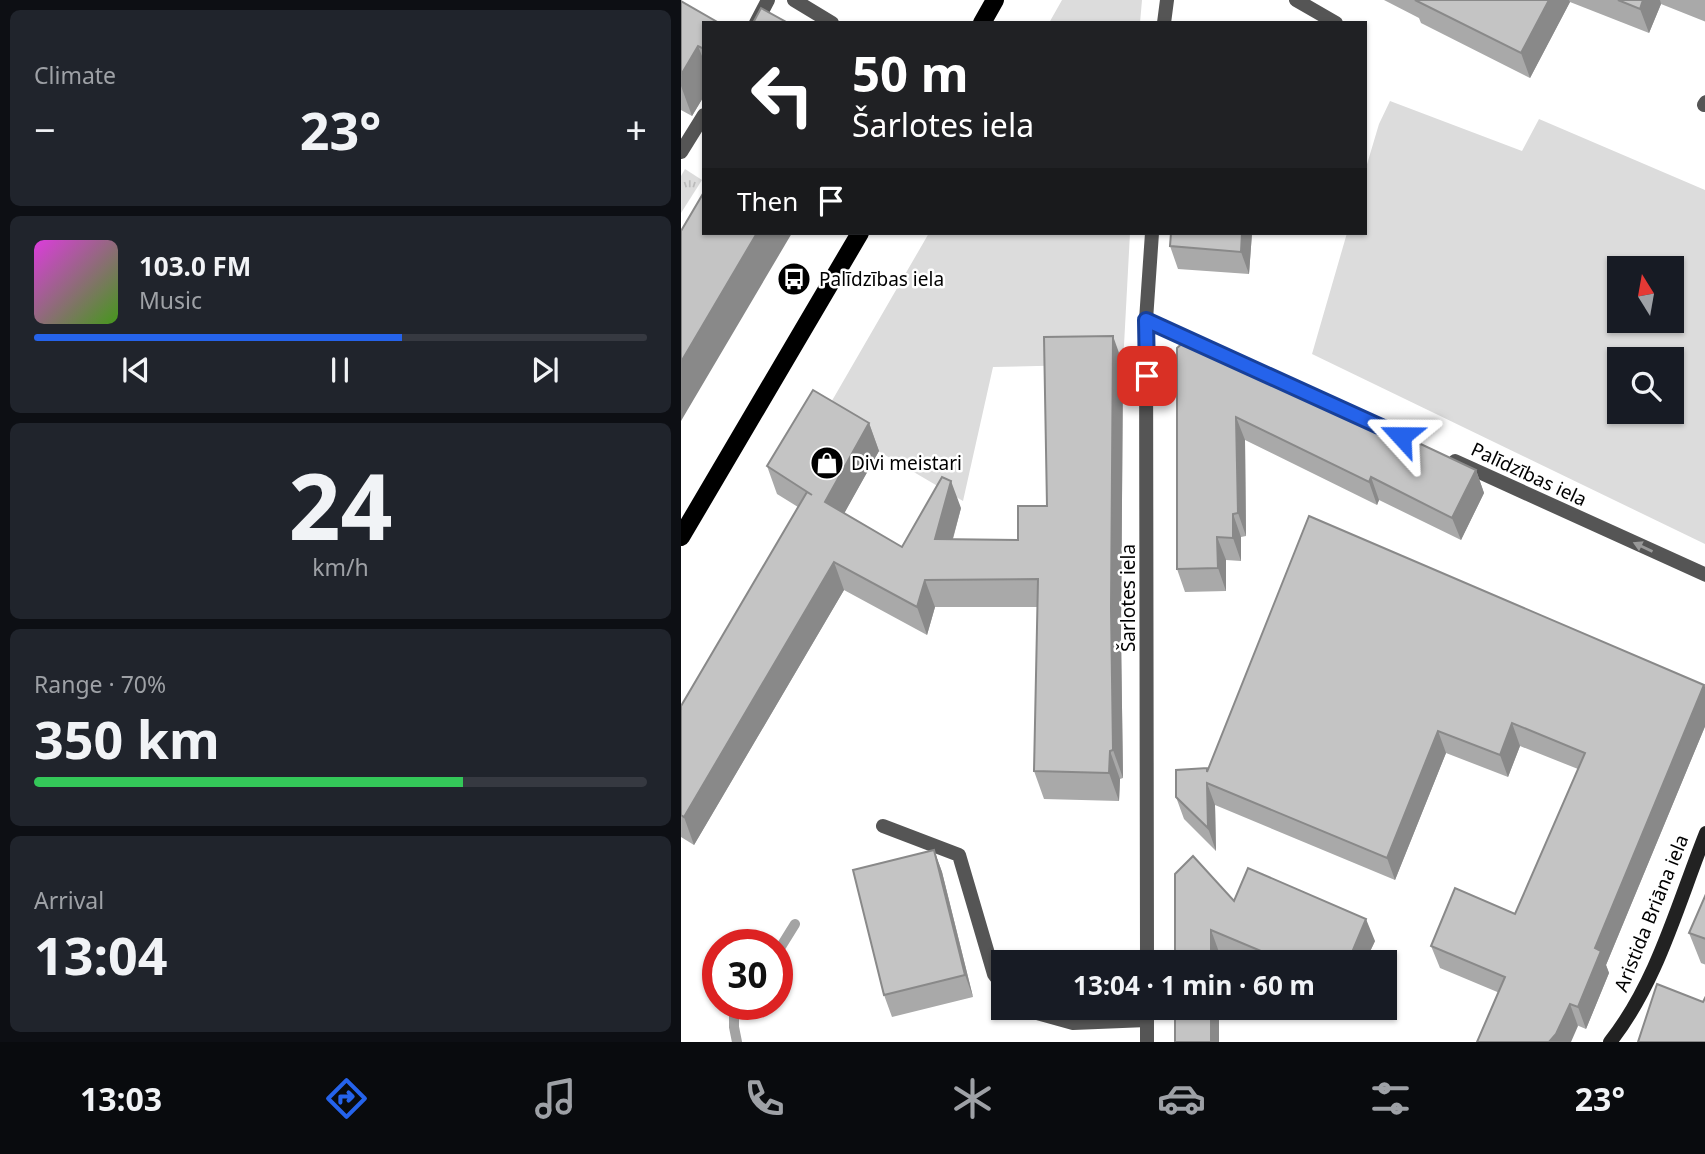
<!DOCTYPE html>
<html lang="en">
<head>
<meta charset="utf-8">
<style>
	:root { --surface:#171b24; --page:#20242c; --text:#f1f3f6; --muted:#9ea1a6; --line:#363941; --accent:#2563eb }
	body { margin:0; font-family:"Noto Sans",sans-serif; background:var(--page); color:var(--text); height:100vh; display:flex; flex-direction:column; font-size:26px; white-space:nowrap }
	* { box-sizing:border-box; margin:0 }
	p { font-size:23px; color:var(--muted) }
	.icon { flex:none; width:38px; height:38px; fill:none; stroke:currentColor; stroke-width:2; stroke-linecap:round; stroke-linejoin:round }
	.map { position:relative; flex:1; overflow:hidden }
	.side { display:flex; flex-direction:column; gap:10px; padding:10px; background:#0d0f14; width:681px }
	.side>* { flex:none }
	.top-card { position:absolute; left:21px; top:21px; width:665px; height:214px; border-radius:0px; box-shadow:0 2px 5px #0004; background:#202124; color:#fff; overflow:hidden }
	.needle { width:46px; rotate:349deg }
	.controls { position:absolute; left:926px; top:256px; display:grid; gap:14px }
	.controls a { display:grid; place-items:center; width:77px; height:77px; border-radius:0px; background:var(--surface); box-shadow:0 2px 5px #0004; font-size:35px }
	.speed { position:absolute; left:21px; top:929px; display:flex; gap:14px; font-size:35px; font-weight:700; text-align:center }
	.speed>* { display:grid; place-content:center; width:91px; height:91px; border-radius:50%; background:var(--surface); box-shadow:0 2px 5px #0004; line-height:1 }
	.speed .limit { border:10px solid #d22; background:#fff; color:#111 }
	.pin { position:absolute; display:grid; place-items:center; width:60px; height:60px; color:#fff; margin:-30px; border-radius:14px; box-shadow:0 4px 10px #0006 }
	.me { position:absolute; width:77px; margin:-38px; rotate:294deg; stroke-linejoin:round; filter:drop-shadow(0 0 5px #0008) }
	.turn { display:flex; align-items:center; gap:24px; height:147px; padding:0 35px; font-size:32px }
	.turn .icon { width:91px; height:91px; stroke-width:2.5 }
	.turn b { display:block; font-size:49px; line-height:60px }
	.then { display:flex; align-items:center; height:66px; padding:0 35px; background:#0003; gap:14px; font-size:26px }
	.big { font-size:52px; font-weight:700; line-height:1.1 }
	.side .card { flex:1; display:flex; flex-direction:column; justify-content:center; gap:10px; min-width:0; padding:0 24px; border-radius:10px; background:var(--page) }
	.side .dial { align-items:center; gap:0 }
	.dial b { font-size:91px; line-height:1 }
	.song { display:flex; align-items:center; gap:21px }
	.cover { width:84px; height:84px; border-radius:10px; background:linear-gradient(135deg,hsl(300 70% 55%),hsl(100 70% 35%)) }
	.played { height:7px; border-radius:4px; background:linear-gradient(90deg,var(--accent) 60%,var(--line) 60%) }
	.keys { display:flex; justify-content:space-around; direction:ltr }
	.heat { display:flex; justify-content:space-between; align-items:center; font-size:38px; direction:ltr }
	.charge { height:10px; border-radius:5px; background:linear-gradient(90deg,#34c759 70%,var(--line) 0) }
	.trip { position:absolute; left:310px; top:950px; width:406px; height:70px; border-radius:0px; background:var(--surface); box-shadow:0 2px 5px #0004; font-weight:700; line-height:70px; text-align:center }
	.menu { display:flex; height:112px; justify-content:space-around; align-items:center; background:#090b0e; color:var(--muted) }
	.menu .icon { width:49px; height:49px }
	.menu .active { color:var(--accent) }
	.menu b { font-size:32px; color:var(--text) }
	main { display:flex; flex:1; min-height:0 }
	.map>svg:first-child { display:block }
	.grass { fill:url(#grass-tufts) }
	.park { fill:#dcdcdc; fill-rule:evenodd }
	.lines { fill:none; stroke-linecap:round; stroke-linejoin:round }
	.stream { stroke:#a3a3a3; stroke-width:10 }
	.lane { stroke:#555; stroke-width:14 }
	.street { stroke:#555; stroke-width:14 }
	.secondary { stroke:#222; stroke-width:14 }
	.primary { stroke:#000; stroke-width:18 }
	.wall { fill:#a9a9a9 }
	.shaded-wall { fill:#898989 }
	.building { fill:#c4c4c4; stroke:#898989; stroke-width:2 }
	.oneway { fill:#999 }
	.route-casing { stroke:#184099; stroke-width:18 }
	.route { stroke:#2563eb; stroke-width:12 }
	.labels { text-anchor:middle; stroke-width:5; stroke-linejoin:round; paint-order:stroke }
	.poi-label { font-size:19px; fill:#000; stroke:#fff; text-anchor:start }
	.street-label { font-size:19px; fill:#000; stroke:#fff }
</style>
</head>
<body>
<main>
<section class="side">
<div class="card"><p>Climate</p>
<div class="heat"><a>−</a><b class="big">23°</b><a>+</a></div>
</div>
<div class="card">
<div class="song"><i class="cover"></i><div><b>103.0 FM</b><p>Music</p></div></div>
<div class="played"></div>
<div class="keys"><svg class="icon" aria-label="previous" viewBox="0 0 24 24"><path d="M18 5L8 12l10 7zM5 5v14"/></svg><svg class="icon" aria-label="pause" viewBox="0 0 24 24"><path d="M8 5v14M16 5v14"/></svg><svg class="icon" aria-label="next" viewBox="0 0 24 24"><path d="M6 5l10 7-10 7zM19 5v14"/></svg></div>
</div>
<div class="card dial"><b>24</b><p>km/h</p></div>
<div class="card"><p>Range · 70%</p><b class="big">350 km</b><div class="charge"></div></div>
<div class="card"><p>Arrival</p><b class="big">13:04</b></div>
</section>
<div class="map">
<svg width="1025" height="1042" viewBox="0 0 1025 1042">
	<defs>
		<pattern id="grass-tufts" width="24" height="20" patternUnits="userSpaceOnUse" patternTransform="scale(1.75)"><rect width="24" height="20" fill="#dcdcdc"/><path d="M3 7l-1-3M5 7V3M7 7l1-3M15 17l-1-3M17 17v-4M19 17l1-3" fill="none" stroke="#bbb"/></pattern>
	</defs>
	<rect width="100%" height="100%" fill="#fff"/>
	<path class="grass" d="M4,169L21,180L0,213V176Z"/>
	<path class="park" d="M381,0H461L459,23H368Z
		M709,101L841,151L858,119L1024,190V544L631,354L666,233H684V171L698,124ZM938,268H990V320H938ZM938,359H990V411H938Z
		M248,233H449L442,364L312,367L282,501L141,418Z"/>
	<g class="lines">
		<path class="stream" d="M96,953L114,924
			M53,1004V1027L56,1042"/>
		<path class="lane" d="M615,0L655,23
			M75,23L87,0
			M1023,105L1025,102
			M0,152L23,115
			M202,826L278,855L313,974L322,986
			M338,1008L392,1023L466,1020"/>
		<path class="street" d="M113,0L151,23
			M483,23L486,0
			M465,320L523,346
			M774,461L1025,575
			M466,962L465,320L471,233
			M466,1008V1042"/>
		<path class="secondary" d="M929,1042C976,983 997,903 1025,833"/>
		<path class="primary" d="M301,23L314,0
			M0,537L179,233"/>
	</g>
	<path class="wall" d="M703,0H1025V22L980,4L968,33L889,2L849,78L740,23L738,18Z
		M0,1L23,23V96L11,116L0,110Z
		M571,233L568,274L497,269L489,246Z
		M496,348L795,470L803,493L780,540L698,500L696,505L564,440L565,536L560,537V561L545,560V591L504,592L496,569Z
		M442,364L440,636L442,778L439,779L438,801L363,799L353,771L357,607H254L246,635L163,590L13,845L0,837V706L117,507L96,494L86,466L188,423L198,451L163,513L221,547L280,508L272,539L337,540L366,506Z
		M1023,685L1025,689V724L925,965L928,973L905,1029L759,968L750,946L834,914L897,769L839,746L827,777L765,753L714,880L534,805L535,851L503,819L495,797L526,771Z
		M253,850L261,872L292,997L211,1017L203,995Z
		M1025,894V965L1020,963L1008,933Z
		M553,901L694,941L684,962H562L538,952V962H494Z"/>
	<path class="shaded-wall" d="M868,0H888L889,2L849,78L840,53Z
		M962,0H979L980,4L968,33L959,9Z
		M17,46L23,61V96L11,116L0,86V75Z
		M76,233H111L0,421V362Z
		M561,233H571L568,274L560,252Z
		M432,336L442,364L440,636L442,778L432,750L430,608Z
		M555,417L564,440L565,536L557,513Z
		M188,423L198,451L154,530L144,502Z
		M795,470L803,493L780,540L771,518Z
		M690,477L698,500L696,505L688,482Z
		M270,481L280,508L264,567L254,539Z
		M552,514L560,537V561L552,538Z
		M536,537L545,560V591L537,568Z
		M153,562L163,590L13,845L3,817Z
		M244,580L254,607L246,635L236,607Z
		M1023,685L1025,689V724L925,965L928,973L905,1029L897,1007L914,948Z
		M831,723L839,746L827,777L819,755Z
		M757,731L765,753L714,880L706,858Z
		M429,751L439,779L438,801L428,773Z
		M526,783L534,805L535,851L527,828Z
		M253,850L261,872L292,997L284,975Z
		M685,919L694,941L684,962H667Z
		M530,930L538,952V962H530Z
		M889,1004L897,1026L890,1042H868Z
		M530,1008H538V1042H530Z"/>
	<path class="building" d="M734,0H868L840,53Z
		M937,0H962L959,9Z
		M0,1L38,23H23V49L17,46L0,75Z
		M80,8L107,23H72Z
		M23,192V233H76L0,362V231Z
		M490,233H561L560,252L489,246Z
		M432,336L430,608L432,750L429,751L428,773L353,771L357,579L244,580L236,607L153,562L3,817L0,815V706L126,492L131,495L86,466L132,390L188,423L144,502L221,547L261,477L270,481L254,539L337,540V506H366L363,337Z
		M510,336L795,470L771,518L690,477L688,482L555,417L557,513L552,514V538L536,537L537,568L496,569V348Z
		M628,516L1023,685L914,948L920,951L897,1007L889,1004L875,1034L868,1042H796L824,977L750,946L774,888L834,914L904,753L831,723L819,755L757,731L706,858L526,783L527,828L495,797V770L526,768V772Z
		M253,850L284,975L203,995L172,870Z
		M512,856L553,901L567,868L685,919L667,962H606L530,930V962H494V874Z
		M1025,894V939L1008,933Z
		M976,984L1022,1002L1025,996V1042H957Z
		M494,1008H530V1042H494Z"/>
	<defs><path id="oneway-solid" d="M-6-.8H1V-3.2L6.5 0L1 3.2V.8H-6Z" transform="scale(1.75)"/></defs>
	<use class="oneway" href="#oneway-solid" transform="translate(962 547) rotate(-155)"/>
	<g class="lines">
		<defs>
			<path id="route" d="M466,376L465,320L720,436"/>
		</defs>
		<use href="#route" class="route-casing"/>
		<use href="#route" class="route"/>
	</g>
	<defs>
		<symbol id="bus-disc" viewBox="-11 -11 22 22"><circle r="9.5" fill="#000" stroke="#fff"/><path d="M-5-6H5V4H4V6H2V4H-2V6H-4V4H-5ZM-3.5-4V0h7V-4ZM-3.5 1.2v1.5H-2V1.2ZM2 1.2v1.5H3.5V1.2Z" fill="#fff"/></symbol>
		<symbol id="shop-disc" viewBox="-11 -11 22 22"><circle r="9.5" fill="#000" stroke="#fff"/><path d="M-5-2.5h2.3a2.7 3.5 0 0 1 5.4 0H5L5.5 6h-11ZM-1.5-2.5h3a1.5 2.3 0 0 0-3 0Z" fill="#fff"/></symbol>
	</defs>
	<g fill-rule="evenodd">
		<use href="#bus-disc" x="94" y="260" width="38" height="38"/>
		<use href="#shop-disc" x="127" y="444" width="38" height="38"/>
	</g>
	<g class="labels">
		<g class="poi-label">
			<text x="138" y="286">Palīdzības iela</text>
			<text x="170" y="470">Divi meistari</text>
		</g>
		<g class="street-label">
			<text transform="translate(848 474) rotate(25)" y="7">Palīdzības iela</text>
			<text transform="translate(447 598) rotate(-90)" y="7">Šarlotes iela</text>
			<text transform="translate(970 913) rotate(-68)" y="7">Aristida Briāna iela</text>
		</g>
	</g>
</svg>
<div class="controls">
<a><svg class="needle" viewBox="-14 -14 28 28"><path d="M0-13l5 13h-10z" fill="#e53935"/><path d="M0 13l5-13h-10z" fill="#9ea1a6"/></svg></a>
<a><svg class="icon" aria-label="search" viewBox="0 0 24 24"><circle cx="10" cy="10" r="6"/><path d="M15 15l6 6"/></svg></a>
</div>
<div class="speed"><div class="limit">30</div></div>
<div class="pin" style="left:466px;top:376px;background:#d93025"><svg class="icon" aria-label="arrive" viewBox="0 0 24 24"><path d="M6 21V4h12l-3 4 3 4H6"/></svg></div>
<svg class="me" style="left:720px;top:436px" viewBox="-20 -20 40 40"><path d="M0-17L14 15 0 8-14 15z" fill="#2563eb" stroke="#fff" stroke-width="4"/></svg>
<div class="trip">13:04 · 1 min · 60 m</div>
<div class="top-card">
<div class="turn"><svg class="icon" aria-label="left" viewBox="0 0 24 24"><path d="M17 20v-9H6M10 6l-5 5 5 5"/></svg><div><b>50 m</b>Šarlotes iela</div></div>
<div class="then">Then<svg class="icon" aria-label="arrive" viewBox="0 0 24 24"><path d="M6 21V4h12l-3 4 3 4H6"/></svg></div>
</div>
</div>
</main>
<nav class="menu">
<b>13:03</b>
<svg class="icon active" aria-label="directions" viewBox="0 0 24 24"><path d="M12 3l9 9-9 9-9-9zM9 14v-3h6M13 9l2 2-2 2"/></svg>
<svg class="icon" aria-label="music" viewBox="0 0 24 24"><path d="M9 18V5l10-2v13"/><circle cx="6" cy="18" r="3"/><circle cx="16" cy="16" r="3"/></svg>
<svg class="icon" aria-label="phone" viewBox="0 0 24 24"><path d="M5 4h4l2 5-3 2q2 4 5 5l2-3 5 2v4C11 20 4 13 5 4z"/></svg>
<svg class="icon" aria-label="climate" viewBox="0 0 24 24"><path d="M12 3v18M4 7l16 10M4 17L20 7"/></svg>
<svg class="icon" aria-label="car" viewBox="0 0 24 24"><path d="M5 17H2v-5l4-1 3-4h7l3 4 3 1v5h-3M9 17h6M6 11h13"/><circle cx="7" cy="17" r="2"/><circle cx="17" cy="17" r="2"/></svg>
<svg class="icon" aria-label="filters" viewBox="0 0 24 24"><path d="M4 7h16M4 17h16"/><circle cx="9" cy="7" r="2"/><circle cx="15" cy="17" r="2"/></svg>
<b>23°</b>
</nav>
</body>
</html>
